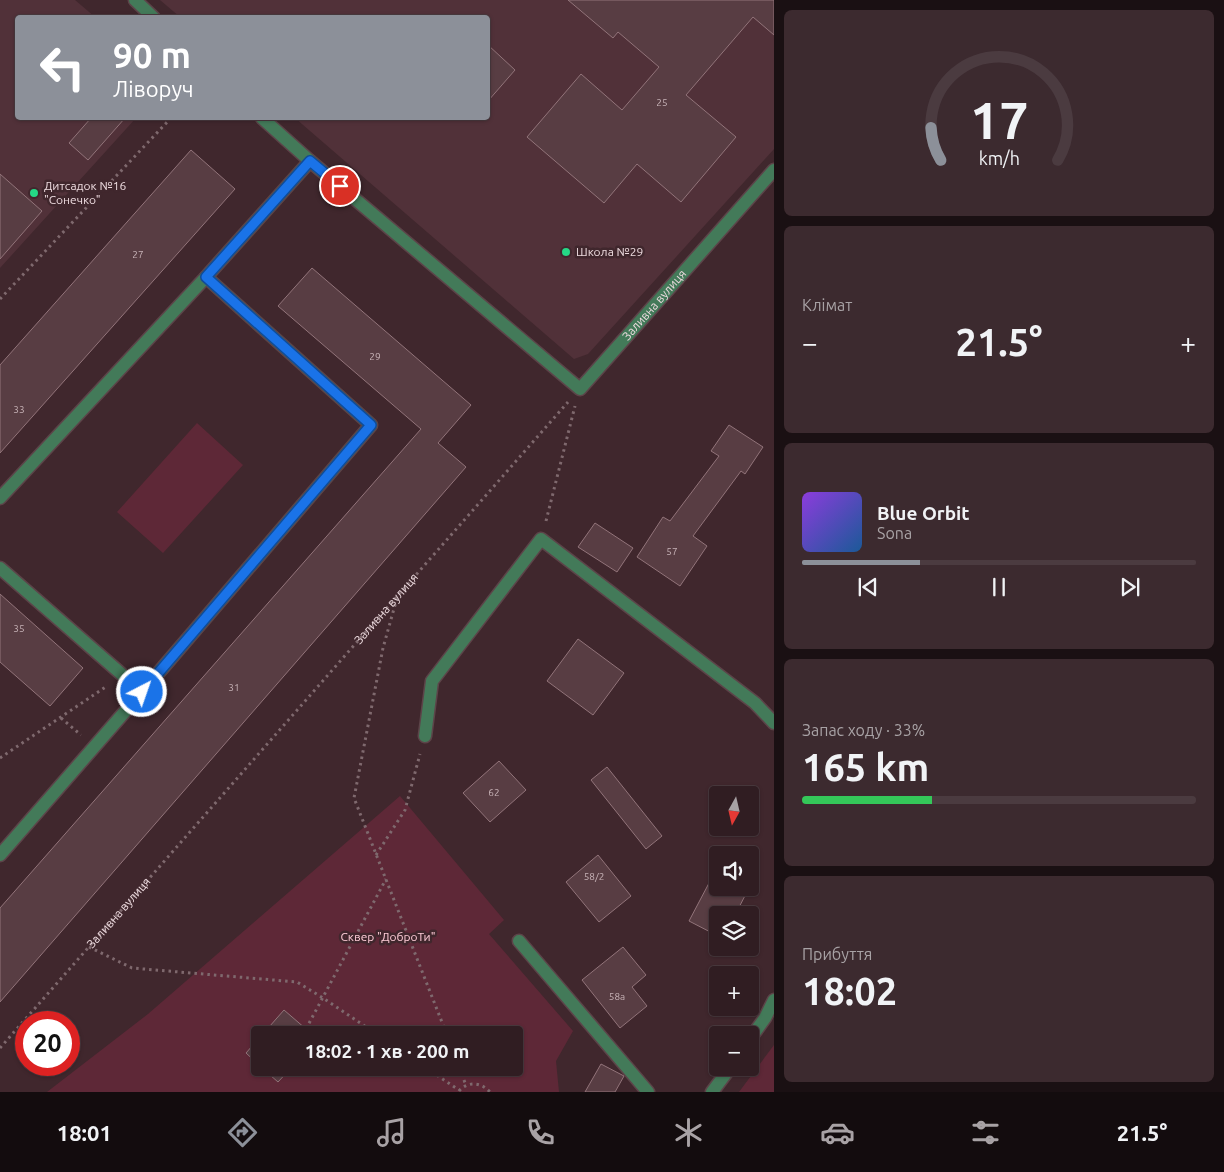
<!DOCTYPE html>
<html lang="uk">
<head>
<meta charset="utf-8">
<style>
	:root { --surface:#301d22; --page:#3c2a2f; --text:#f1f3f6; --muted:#a8a2a5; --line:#4b3b40; --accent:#8c9099 }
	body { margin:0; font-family:Ubuntu,sans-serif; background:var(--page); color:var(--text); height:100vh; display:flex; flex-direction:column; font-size:19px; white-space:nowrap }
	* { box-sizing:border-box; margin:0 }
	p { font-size:16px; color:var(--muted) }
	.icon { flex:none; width:28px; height:28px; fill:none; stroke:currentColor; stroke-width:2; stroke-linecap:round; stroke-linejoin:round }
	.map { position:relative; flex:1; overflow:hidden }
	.side { display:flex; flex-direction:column; gap:10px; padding:10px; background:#1a1013; width:450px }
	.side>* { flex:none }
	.banner { position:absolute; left:15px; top:15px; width:475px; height:105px; border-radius:5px; box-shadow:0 1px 4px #0004,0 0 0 1px var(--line); background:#8c9099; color:#fff; overflow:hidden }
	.needle { width:32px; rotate:188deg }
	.controls { position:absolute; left:709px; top:786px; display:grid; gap:10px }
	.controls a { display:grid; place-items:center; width:50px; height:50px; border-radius:5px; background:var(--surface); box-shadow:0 1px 4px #0004,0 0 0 1px var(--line); font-size:25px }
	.speed { position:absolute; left:15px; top:1011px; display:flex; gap:10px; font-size:25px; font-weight:700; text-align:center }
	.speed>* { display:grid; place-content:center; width:65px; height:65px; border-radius:50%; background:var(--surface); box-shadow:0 1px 4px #0004,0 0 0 1px var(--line); line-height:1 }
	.speed .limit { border:8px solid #d22; background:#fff; color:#111 }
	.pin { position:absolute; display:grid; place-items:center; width:42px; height:42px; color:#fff; margin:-21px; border:2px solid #fff; border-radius:50%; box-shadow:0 1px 5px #0007 }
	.me { position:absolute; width:55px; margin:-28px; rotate:41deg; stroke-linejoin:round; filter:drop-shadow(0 0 4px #0008) }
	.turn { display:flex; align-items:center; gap:18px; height:105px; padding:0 15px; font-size:22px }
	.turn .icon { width:65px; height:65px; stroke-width:2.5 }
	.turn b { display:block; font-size:35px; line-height:42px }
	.big { font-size:38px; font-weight:700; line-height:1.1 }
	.side .widget { flex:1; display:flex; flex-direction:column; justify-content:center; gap:8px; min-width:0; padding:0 18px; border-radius:8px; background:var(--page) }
	.side .dial { align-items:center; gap:0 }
	.dial svg { height:130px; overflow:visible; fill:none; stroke:var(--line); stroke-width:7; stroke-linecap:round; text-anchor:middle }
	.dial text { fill:var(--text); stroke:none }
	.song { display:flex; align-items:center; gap:15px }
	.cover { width:60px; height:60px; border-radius:8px; background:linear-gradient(135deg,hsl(270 70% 55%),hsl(210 70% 35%)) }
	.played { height:5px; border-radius:2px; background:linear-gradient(90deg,var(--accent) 30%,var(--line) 30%) }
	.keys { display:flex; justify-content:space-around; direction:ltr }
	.heat { display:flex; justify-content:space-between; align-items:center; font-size:28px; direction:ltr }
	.charge { height:8px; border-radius:4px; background:linear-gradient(90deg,#34c759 33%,var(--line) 0) }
	.trip { position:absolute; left:251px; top:1026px; width:272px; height:50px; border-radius:5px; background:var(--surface); box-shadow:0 1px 4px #0004,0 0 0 1px var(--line); font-weight:700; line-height:50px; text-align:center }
	.tab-bar { display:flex; height:80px; justify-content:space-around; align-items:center; background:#130c0e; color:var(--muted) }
	.tab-bar .icon { width:35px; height:35px }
	.tab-bar .active { color:var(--accent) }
	.tab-bar b { font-size:22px; color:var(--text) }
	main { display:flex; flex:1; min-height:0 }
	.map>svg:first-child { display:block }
	.built { fill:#513139 }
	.green { fill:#5e2837; fill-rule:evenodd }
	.building { fill:#583d43; stroke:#92747a }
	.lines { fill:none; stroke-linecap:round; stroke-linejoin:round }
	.minor-casing { stroke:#5c4449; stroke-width:15 }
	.path { stroke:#7f696e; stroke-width:3; stroke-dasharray:2.5 4; stroke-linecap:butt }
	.minor { stroke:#437a59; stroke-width:12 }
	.route-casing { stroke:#114b97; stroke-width:12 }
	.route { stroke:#1a73e8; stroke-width:9 }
	.poi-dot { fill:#25d886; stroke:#40272d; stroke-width:2 }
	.labels { text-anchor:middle; stroke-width:5; stroke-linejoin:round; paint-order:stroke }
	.number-label { font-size:10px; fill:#c8b4b8 }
	.poi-label { font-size:12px; fill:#eddbdf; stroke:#40272d; text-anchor:start }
	.street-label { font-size:12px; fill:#eddbdf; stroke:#40272d }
	.park-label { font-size:12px; fill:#feccd7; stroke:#40272d }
</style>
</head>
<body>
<main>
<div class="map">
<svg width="774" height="1092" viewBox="0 0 774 1092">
	<rect width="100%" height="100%" fill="#40272d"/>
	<path class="built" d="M0,0H75L95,17L18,18V118H136L0,268Z
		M160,0H774V149L588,354L574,359L295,118H488V18L180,17Z"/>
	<path class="green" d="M197,423L243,465L163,553L117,512Z
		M400,796L504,920L489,934L573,1031L556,1061L559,1092H47L148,1014ZM260,1035H515V1068H260Z
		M774,1045V1092H739Z"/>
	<path class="building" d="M568,0H774V35L753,17L686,95L736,137L681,202L637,164L604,203L527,137L581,74L622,110L659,67L618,32L613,38Z
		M488,45L515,70L488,101Z
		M91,118H125L88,160L69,143Z
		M191,150L235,189L0,453V365Z
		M0,174L42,211L0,259Z
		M312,268L471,405L438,443L466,467L0,1002V908L421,429L278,306Z
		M729,425L763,447L745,474L741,471L693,536L707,546L680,586L637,557L663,517L670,521L719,456L711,451Z
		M595,523L633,548L617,572L578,547Z
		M0,594L83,668L50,706L0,662Z
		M578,639L624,673L593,715L547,681Z
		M499,761L526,790L490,822L463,793Z
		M607,767L662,836L646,849L591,780Z
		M598,855L631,896L599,922L566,882Z
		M718,866V888H749L735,915H718V936L689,921Z
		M623,947L646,975L632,987L647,1006L620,1028L582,980Z
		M284,1010L306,1029L313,1035H262Z
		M260,1037V1066L246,1053Z
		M601,1064L624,1076L615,1092H585Z
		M262,1068H291L278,1082Z"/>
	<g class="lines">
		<defs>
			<g id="minor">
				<path d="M135,0L154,18"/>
				<path id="s2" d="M262,118L310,161L580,389L774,170"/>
				<path d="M0,498L206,277L310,161"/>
				<path d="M0,568L142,692L0,855"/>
				<path d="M142,692L371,425L206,277"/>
				<path d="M425,736L432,681L541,539L755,703L774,723"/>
				<path d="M519,941L648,1092"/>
				<path d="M750,1039L765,1018L774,1000"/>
				<path d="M712,1092L730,1068"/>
			</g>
		</defs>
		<use href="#minor" class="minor-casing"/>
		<g class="path">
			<path d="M0,299L171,118"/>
			<path d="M546,521L575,406"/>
			<path d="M397,598L383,648L354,798L447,1035"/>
			<path d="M61,718L81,735"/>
			<path d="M0,758L107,686"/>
			<path d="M376,855L405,810L420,754"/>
			<path d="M89,947L132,968L297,982L323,998L378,1035"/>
			<path d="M306,1029L386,879"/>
			<path id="s1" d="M0,1048L568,402"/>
			<path d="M426,1068L459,1090"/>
			<path d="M459,1068L466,1085"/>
			<path d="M459,1091C468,1081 481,1082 490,1092"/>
		</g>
		<use href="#minor" class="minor"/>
	</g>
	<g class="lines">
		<defs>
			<path id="route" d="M142,692L371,425L206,277L310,161L340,186"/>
		</defs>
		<use href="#route" class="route-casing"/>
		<use href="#route" class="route"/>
	</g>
	<g class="poi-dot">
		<circle cx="34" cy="193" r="5"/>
		<circle cx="566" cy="252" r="5"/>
	</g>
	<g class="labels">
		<g class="number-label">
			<text x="662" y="106">25</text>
			<text x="138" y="258">27</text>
			<text x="375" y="360">29</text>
			<text x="19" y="413">33</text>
			<text x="672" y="555">57</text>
			<text x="19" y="632">35</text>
			<text x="234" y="691">31</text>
			<text x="494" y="796">62</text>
			<text x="594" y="880">58/2</text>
			<text x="617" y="1000">58а</text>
		</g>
		<g class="poi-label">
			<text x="44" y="190">Дитсадок №16<tspan x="44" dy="14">"Сонечко"</tspan></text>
			<text x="576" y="256">Школа №29</text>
		</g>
		<g class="street-label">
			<text dy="4" stroke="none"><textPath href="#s2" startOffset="530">Заливна вулиця</textPath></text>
			<text dy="4" stroke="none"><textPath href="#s1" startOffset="585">Заливна вулиця</textPath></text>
			<text dy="4" stroke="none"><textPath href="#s1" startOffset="180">Заливна вулиця</textPath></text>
		</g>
		<g class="park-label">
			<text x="388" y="941">Сквер "ДоброТи"</text>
		</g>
	</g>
</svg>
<div class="controls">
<a><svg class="needle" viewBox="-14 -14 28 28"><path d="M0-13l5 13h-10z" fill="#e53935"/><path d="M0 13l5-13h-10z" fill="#a8a2a5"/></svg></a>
<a><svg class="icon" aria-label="sound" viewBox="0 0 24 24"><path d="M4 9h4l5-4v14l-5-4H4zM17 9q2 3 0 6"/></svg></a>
<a><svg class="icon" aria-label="layers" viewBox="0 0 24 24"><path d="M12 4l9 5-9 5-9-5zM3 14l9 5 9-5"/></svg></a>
<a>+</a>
<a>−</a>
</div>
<div class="speed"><div class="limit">20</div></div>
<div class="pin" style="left:340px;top:186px;background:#d93025"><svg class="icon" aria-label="arrive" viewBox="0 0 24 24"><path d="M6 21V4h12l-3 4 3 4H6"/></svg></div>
<svg class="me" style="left:142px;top:692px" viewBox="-20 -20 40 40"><circle r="17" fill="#1a73e8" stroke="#fff" stroke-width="3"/><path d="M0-11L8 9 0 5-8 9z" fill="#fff"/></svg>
<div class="trip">18:02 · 1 хв · 200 m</div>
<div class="banner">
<div class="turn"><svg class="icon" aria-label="left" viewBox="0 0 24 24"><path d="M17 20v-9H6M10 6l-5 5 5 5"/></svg><div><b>90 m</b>Ліворуч</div></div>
</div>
</div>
<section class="side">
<div class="widget dial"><svg viewBox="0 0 100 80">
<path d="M14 69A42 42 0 1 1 86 69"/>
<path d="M14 69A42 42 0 0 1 8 49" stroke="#8c9099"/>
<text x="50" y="56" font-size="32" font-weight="700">17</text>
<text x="50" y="72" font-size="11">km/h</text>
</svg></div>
<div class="widget"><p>Клімат</p>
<div class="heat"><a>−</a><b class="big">21.5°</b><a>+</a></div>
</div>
<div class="widget">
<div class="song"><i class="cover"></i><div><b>Blue Orbit</b><p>Sona</p></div></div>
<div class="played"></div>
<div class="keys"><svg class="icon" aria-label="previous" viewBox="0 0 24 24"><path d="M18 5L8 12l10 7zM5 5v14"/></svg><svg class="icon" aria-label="pause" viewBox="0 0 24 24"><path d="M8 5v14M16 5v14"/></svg><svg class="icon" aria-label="next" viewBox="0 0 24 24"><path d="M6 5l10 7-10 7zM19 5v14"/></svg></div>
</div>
<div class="widget"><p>Запас ходу · 33%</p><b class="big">165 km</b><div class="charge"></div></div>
<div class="widget"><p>Прибуття</p><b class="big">18:02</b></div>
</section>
</main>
<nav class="tab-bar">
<b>18:01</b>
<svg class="icon active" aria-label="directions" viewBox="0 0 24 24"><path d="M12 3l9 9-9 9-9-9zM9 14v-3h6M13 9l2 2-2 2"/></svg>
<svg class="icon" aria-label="music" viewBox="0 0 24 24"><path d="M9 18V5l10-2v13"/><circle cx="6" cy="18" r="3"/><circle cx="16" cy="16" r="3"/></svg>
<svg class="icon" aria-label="phone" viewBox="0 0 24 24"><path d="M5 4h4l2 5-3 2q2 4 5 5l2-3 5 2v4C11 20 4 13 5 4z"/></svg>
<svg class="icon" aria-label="climate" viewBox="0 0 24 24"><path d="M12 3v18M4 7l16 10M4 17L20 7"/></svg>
<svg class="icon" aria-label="car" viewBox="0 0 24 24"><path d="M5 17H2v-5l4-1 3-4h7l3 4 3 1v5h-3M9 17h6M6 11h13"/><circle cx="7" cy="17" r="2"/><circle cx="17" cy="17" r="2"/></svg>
<svg class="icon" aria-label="filters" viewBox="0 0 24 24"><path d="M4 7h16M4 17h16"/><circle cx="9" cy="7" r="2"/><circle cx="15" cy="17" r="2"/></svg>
<b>21.5°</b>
</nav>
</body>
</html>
